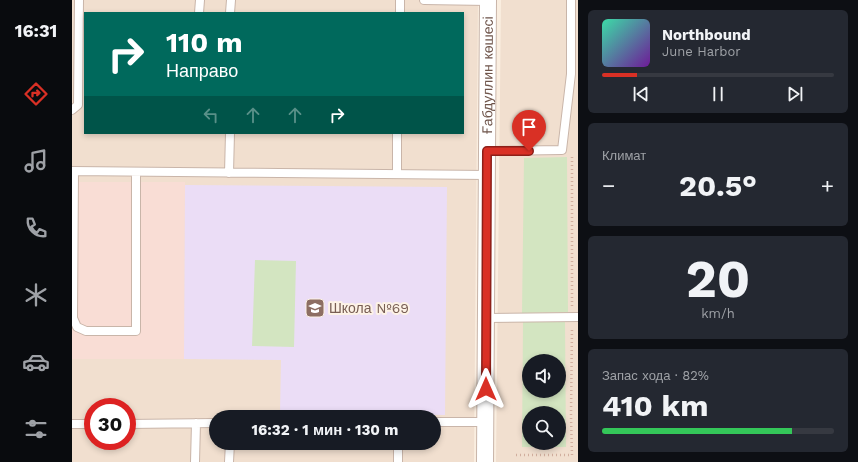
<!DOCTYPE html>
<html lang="ru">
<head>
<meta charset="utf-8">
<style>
	:root { --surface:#171b24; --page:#242831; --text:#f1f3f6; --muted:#9ea1a6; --line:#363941; --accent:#d93025 }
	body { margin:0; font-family:"Work Sans",sans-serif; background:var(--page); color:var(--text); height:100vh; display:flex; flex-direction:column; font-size:15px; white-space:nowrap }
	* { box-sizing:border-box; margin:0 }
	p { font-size:13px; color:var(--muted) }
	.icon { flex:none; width:22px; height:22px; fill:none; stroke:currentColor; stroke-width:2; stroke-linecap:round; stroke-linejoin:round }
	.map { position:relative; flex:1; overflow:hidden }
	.panel { display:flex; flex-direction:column; gap:10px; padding:10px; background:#0d0f14; width:280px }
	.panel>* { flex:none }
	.banner { position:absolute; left:12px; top:12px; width:380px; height:122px; border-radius:0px; box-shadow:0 2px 6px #0003; background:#00695c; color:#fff; overflow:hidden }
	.buttons { position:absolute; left:450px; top:354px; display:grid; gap:8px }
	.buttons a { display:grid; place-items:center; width:44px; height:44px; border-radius:50%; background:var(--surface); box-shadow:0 2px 6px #0003; font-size:20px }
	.speed { position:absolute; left:12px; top:398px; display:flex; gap:8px; font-size:20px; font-weight:700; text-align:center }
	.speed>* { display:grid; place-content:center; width:52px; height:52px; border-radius:50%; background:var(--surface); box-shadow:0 2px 6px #0003; line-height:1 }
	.speed .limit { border:6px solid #d22; background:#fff; color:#111 }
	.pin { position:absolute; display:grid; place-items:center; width:34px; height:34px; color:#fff; margin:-41px -17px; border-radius:50% 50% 50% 0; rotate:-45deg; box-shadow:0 0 4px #0007 }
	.pin .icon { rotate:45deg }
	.me { position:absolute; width:44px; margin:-22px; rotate:0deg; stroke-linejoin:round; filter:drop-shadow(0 0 3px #0008) }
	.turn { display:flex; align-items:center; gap:14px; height:84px; padding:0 16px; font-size:18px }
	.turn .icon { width:52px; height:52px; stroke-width:2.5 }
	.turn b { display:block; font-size:28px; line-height:34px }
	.lanes { display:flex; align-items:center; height:38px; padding:0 16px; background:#0003; justify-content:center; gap:20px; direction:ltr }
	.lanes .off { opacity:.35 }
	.big { font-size:30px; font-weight:700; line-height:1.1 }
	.panel .widget { flex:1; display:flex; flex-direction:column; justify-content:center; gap:6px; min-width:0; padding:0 14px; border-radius:6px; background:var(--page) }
	.panel .dial { align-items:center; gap:0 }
	.dial b { font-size:52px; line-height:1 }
	.song { display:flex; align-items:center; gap:12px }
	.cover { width:48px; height:48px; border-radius:6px; background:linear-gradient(135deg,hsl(160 70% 55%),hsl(280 70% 35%)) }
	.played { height:4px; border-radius:2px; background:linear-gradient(90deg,var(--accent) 15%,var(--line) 15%) }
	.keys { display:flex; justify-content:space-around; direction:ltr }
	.heat { display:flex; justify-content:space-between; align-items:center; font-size:22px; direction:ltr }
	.charge { height:6px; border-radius:3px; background:linear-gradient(90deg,#34c759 82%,var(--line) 0) }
	.trip { position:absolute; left:137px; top:410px; width:232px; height:40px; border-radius:20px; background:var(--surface); box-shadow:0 2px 6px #0003; font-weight:700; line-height:40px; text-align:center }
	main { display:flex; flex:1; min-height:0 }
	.dock { display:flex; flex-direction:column; width:72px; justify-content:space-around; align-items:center; background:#090b0e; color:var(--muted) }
	.dock .icon { width:28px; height:28px }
	.dock .active { color:var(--accent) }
	.dock b { font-size:18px; color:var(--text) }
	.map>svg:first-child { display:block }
	.residential { fill:#f1dfcf; fill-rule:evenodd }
	.commercial { fill:#f9ddd5 }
	.education { fill:#ebddf6 }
	.green { fill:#d3e5c1; fill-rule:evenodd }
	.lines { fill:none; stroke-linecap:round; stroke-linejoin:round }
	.lane-casing { stroke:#c9b5a9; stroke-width:10 }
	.street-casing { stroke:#c9b5a9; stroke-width:18 }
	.path { stroke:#d1ae9e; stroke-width:2.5; stroke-dasharray:1 3; stroke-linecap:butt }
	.lane { stroke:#fff; stroke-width:8 }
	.street { stroke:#fff; stroke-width:16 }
	.route-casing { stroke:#8d1f18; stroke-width:10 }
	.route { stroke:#d93025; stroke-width:7 }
	.labels { text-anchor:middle; stroke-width:4; stroke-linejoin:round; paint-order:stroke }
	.street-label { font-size:14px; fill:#6e544a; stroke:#fdf2e6 }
	.education-label { font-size:14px; fill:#785e54; stroke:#fdf2e6; text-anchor:start }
</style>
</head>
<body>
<main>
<nav class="dock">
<b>16:31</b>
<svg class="icon active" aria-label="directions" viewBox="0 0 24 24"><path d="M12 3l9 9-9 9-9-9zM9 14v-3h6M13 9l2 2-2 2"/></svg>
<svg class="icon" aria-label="music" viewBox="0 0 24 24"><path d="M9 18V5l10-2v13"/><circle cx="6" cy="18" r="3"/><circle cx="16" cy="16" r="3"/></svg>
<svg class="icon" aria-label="phone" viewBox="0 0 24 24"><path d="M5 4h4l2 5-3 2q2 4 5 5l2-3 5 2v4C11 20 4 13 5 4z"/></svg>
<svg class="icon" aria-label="climate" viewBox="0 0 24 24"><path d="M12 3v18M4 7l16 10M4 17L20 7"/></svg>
<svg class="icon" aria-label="car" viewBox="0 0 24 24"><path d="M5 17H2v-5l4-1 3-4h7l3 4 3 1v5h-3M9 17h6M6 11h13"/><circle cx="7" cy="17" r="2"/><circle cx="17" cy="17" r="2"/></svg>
<svg class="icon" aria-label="filters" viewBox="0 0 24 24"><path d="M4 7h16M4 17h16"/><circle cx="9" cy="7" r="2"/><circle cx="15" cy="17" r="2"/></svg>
</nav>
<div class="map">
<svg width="506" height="462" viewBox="0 0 506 462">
	<rect width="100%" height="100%" fill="#faeee0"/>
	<path class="residential" d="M0,0H406L402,462H0ZM13,13H391V133H13ZM21,407H55V441H21ZM144,417H362V443H144Z
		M429,0H506V462H424ZM457,361H487V391H457ZM457,413H487V443H457Z"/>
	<path class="commercial" d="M0,182H113L112,359H0Z"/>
	<path class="education" d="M113,185L375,187L373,415L208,413L209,360L112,359Z"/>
	<path class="green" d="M495,157L496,312L450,313L452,158Z
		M183,260L224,261L222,347L180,346Z
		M451,322H493L494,447H450ZM457,361H487V391H457ZM457,413H487V443H457Z"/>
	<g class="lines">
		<defs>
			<path id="lane" d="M352,0L416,1
				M127,13L128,0
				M158,13L159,0
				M328,13V0
				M0,110L6,105L7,0
				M325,133V174
				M415,151L490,150L499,74V0
				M0,171L415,175
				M2,171L1,318L5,327L14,331H64V172
				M157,173L158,133
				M414,318L506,317
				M362,422H414
				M0,424H21
				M55,424L144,423
				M123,462L124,423
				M157,462L158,443
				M326,462V443"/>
			<g id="street">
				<path id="s1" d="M413,462L416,0"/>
			</g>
		</defs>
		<use href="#lane" class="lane-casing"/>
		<use href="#street" class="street-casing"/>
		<path class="path" d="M500,306V155
			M444,455H500L499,416L500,327"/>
		<use href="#lane" class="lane"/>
		<use href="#street" class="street"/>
	</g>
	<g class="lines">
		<defs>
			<path id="route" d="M414,389L415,151H457"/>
		</defs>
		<use href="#route" class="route-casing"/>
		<use href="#route" class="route"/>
	</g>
	<defs>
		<symbol id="school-square" viewBox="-11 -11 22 22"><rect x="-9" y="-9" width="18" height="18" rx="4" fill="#8d6e63" stroke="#fdf2e6"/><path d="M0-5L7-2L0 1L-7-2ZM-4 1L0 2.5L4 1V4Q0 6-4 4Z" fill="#fff"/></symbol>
	</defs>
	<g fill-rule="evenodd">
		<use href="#school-square" x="232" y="297" width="22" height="22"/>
	</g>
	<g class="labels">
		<g class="street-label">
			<text dy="5" stroke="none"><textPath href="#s1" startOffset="387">Ғабдуллин көшесі</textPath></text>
		</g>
		<g class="education-label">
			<text x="257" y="313">Школа №69</text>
		</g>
	</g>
</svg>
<div class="buttons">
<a><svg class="icon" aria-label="sound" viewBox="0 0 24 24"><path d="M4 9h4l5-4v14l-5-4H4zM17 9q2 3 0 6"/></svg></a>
<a><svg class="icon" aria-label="search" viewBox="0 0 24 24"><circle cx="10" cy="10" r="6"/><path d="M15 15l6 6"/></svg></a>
</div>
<div class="speed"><div class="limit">30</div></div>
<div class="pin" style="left:457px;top:151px;background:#d93025"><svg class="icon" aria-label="arrive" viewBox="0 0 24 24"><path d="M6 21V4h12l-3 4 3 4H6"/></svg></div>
<svg class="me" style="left:414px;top:389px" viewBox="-20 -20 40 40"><path d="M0-17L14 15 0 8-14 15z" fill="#d93025" stroke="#fff" stroke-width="4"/></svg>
<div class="trip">16:32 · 1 мин · 130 m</div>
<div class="banner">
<div class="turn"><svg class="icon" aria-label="right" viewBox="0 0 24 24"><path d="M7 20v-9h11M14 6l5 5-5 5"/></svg><div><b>110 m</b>Направо</div></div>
<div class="lanes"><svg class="icon off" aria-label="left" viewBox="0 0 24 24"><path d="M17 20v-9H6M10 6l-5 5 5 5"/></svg><svg class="icon off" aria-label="ahead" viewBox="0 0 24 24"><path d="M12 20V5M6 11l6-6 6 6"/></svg><svg class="icon off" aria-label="ahead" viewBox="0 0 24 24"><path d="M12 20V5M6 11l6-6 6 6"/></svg><svg class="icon" aria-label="right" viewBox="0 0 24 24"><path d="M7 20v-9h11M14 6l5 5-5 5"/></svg></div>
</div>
</div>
<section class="panel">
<div class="widget">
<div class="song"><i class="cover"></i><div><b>Northbound</b><p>June Harbor</p></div></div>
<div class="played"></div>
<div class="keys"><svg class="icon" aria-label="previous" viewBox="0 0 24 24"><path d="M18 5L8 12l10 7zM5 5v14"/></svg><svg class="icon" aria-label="pause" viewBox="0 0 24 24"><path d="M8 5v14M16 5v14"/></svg><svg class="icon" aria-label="next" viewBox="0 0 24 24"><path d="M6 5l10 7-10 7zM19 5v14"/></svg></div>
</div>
<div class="widget"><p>Климат</p>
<div class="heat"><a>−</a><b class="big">20.5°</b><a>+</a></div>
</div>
<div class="widget dial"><b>20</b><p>km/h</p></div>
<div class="widget"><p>Запас хода · 82%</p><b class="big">410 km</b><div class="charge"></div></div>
</section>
</main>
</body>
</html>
